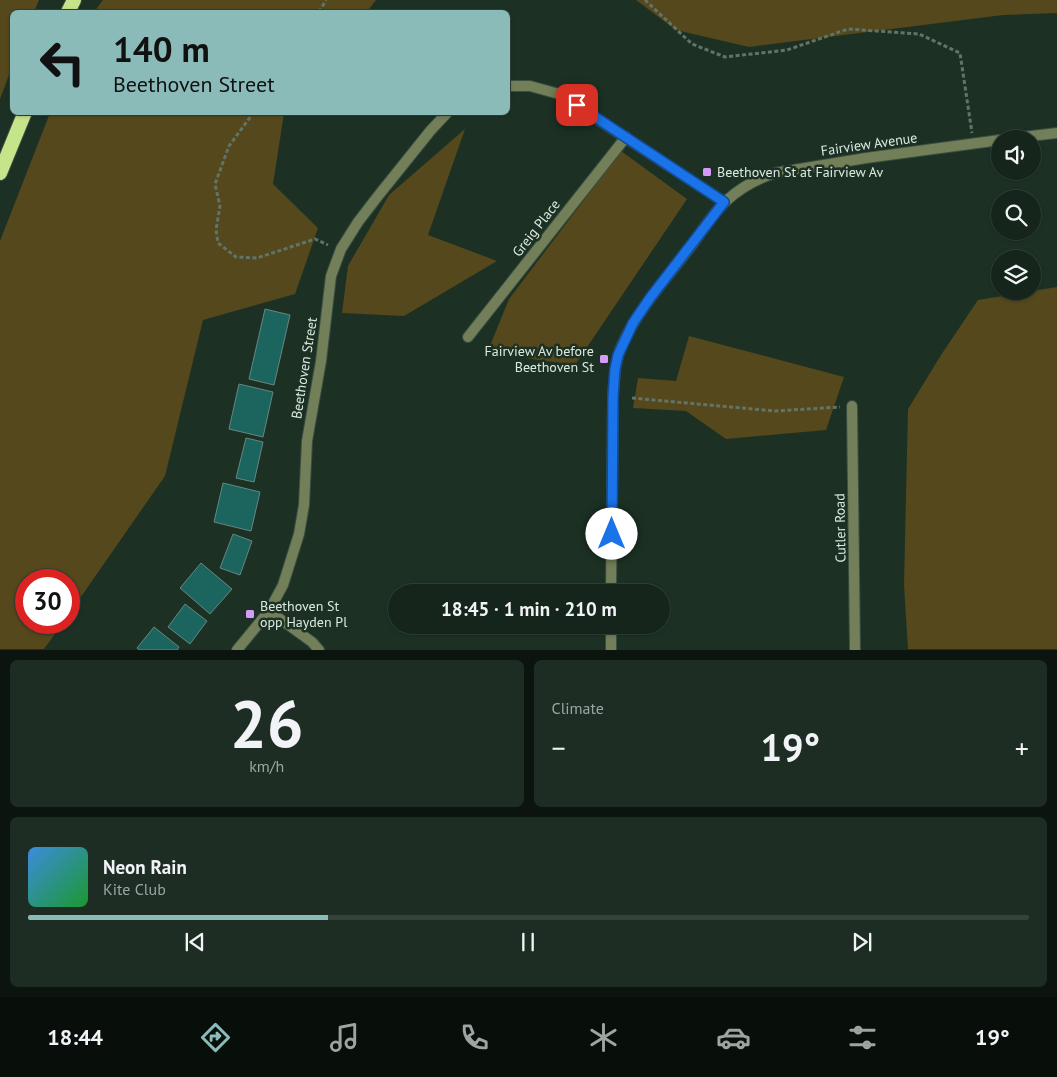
<!DOCTYPE html>
<html lang="en">
<head>
<meta charset="utf-8">
<style>
	:root { --surface:#15251b; --page:#1e2d24; --text:#f1f3f6; --muted:#9da5a3; --line:#34423a; --accent:#8bbbb9 }
	body { margin:0; font-family:"PT Sans",sans-serif; background:var(--page); color:var(--text); height:100vh; display:flex; flex-direction:column; font-size:19px; white-space:nowrap }
	* { box-sizing:border-box; margin:0 }
	p { font-size:16px; color:var(--muted) }
	.icon { flex:none; width:28px; height:28px; fill:none; stroke:currentColor; stroke-width:2; stroke-linecap:round; stroke-linejoin:round }
	.map { position:relative; height:650px; overflow:hidden }
	.details { display:flex; flex-direction:column; gap:10px; padding:10px; background:#0c140f; flex:1 }
	.details>* { flex:none }
	.hud { position:absolute; left:10px; top:10px; width:500px; height:105px; border-radius:8px; box-shadow:0 1px 4px #0004,0 0 0 1px var(--line); background:#8bbbb9; color:#111; overflow:hidden }
	.fabs { position:absolute; left:991px; top:130px; display:grid; gap:10px }
	.fabs a { display:grid; place-items:center; width:50px; height:50px; border-radius:50%; background:var(--surface); box-shadow:0 1px 4px #0004,0 0 0 1px var(--line); font-size:25px }
	.speed { position:absolute; left:15px; top:569px; display:flex; gap:10px; font-size:25px; font-weight:700; text-align:center }
	.speed>* { display:grid; place-content:center; width:65px; height:65px; border-radius:50%; background:var(--surface); box-shadow:0 1px 4px #0004,0 0 0 1px var(--line); line-height:1 }
	.speed .limit { border:8px solid #d22; background:#fff; color:#111 }
	.pin { position:absolute; display:grid; place-items:center; width:42px; height:42px; color:#fff; margin:-21px; border-radius:10px; box-shadow:0 2px 8px #0006 }
	.me { position:absolute; width:55px; margin:-28px; rotate:0deg; stroke-linejoin:round; filter:drop-shadow(0 0 4px #0008) }
	.turn { display:flex; align-items:center; gap:18px; height:105px; padding:0 20px; font-size:22px }
	.turn .icon { width:65px; height:65px; stroke-width:2.5 }
	.turn b { display:block; font-size:35px; line-height:42px }
	.big { font-size:38px; font-weight:600; line-height:1.1 }
	.details .tile { flex:1; display:flex; flex-direction:column; justify-content:center; gap:8px; min-width:0; padding:0 18px; border-radius:8px; background:var(--page) }
	.details .dial { align-items:center; gap:0 }
	.dial b { font-size:65px; line-height:1 }
	.song { display:flex; align-items:center; gap:15px }
	.cover { width:60px; height:60px; border-radius:8px; background:linear-gradient(135deg,hsl(210 70% 55%),hsl(130 70% 35%)) }
	.played { height:5px; border-radius:2px; background:linear-gradient(90deg,var(--accent) 30%,var(--line) 30%) }
	.keys { display:flex; justify-content:space-around; direction:ltr }
	.heat { display:flex; justify-content:space-between; align-items:center; font-size:28px; direction:ltr }
	.details .tiles { flex:1; display:grid; gap:10px; grid-template-columns:1fr 1fr }
	.tile:last-child { grid-column:span 2 }
	.trip { position:absolute; left:388px; top:584px; width:282px; height:50px; border-radius:25px; background:var(--surface); box-shadow:0 1px 4px #0004,0 0 0 1px var(--line); font-weight:600; line-height:50px; text-align:center }
	.tabs { display:flex; height:80px; justify-content:space-around; align-items:center; background:#080f0b; color:var(--muted) }
	.tabs .icon { width:35px; height:35px }
	.tabs .on { color:var(--accent) }
	.tabs b { font-size:22px; color:var(--text) }
	.map>svg:first-child { display:block }
	.green { fill:#55481c }
	.building { fill:#1c645e; stroke:#668783 }
	.lines { fill:none; stroke-linecap:round; stroke-linejoin:round }
	.minor-casing { stroke:#3b4e42; stroke-width:12 }
	.trunk-casing { stroke:#3b4e42; stroke-width:16 }
	.path { stroke:#627468; stroke-width:3; stroke-dasharray:4 2.5; stroke-linecap:butt }
	.minor { stroke:#727f59; stroke-width:10 }
	.trunk { stroke:#c6e48a; stroke-width:14 }
	.route-casing { stroke:#114b97; stroke-width:12 }
	.route { stroke:#1a73e8; stroke-width:9 }
	.poi-dot { fill:#d59bfb; stroke:#1c3124; stroke-width:2 }
	.labels { text-anchor:middle; stroke-width:5; stroke-linejoin:round; paint-order:stroke }
	.street-label { font-size:14px; fill:#dce9e0; stroke:#1c3124 }
	.poi-label { font-size:14px; fill:#dce9e0; stroke:#1c3124; text-anchor:start }
</style>
</head>
<body>
<div class="map">
<svg width="1057" height="650" viewBox="0 0 1057 650">
	<rect width="100%" height="100%" fill="#1c3124"/>
	<path class="green" d="M0,0H39L34,12H12V67L0,99Z
		M103,0H376L367,12H94Z
		M636,0H1057V13L1003,15L749,47L676,30Z
		M50,113H284L273,184L318,228L295,294L203,320L165,476L69,614V580H26V622L63,623L44,649H0V241Z
		M465,129L428,235L497,261L404,316L342,313L348,266L389,195Z
		M621,151L687,199L575,365L487,353L509,299Z
		M1057,287V649H908L904,585L908,409L941,355L978,300Z
		M689,336L844,377L826,430L726,439L686,411L633,408L638,378L676,381Z"/>
	<path class="building" d="M265,309L290,315L274,385L249,379Z
		M239,384L273,392L263,437L229,429Z
		M246,438L263,442L254,482L236,478Z
		M223,483L260,492L251,531L214,522Z
		M233,534L252,541L240,575L220,568Z
		M201,563L232,589L210,614L180,588Z
		M185,604L207,621L190,644L168,627Z
		M154,627L179,647L177,650H139L137,648Z"/>
	<g class="lines">
		<defs>
			<path id="minor" d="M508,86H530L559,94L724,202
				M1006,139L1057,133
				M468,337L626,137
				M852,406L855,650
				M611,592L613,397C614,377 615,359 624,341C640,307 666,279 688,250C700,235 712,214 726,201C740,188 756,179 775,173L866,158L1000,140
				M269,611L312,642L319,650
				M237,650L269,611L283,585L299,534L304,505L307,441L321,361L331,276L341,249L358,222L378,196L431,130L448,112
				M611,650V625"/>
			<path id="trunk" d="M68,12L74,0
				M0,173L25,112"/>
		</defs>
		<use href="#minor" class="minor-casing"/>
		<use href="#trunk" class="trunk-casing"/>
		<path class="path" d="M645,0L692,44L725,57L787,50L848,29L919,34L960,53L972,133
			M319,12L326,0
			M254,112L229,146L215,184L220,206L216,230L218,243L236,257L257,258L315,239L328,245
			M632,398L775,411L840,407"/>
		<use href="#minor" class="minor"/>
		<use href="#trunk" class="trunk"/>
	</g>
	<g class="lines">
		<defs>
			<path id="route" d="M577,105L724,202L650,298L633,323L618,355L615,369L613,397L612,534"/>
		</defs>
		<use href="#route" class="route-casing"/>
		<use href="#route" class="route"/>
	</g>
	<g class="poi-dot">
		<rect x="702" y="167" width="10" height="10" rx="2.5"/>
		<rect x="599" y="354" width="10" height="10" rx="2.5"/>
		<rect x="245" y="609" width="10" height="10" rx="2.5"/>
	</g>
	<g class="labels">
		<g class="street-label">
			<text transform="translate(869 144) rotate(-8)" y="5">Fairview Avenue</text>
			<text transform="translate(536 228) rotate(-52)" y="5">Greig Place</text>
			<text transform="translate(304 368) rotate(-81)" y="5">Beethoven Street</text>
			<text transform="translate(840 528) rotate(-91)" y="5">Cutler Road</text>
		</g>
		<g class="poi-label">
			<text x="717" y="177">Beethoven St at Fairview Av</text>
			<text x="594" y="356" text-anchor="end">Fairview Av before<tspan x="594" dy="16">Beethoven St</tspan></text>
			<text x="260" y="611">Beethoven St<tspan x="260" dy="16">opp Hayden Pl</tspan></text>
		</g>
	</g>
</svg>
<div class="fabs">
<a><svg class="icon" aria-label="sound" viewBox="0 0 24 24"><path d="M4 9h4l5-4v14l-5-4H4zM17 9q2 3 0 6"/></svg></a>
<a><svg class="icon" aria-label="search" viewBox="0 0 24 24"><circle cx="10" cy="10" r="6"/><path d="M15 15l6 6"/></svg></a>
<a><svg class="icon" aria-label="layers" viewBox="0 0 24 24"><path d="M12 4l9 5-9 5-9-5zM3 14l9 5 9-5"/></svg></a>
</div>
<div class="speed"><div class="limit">30</div></div>
<div class="pin" style="left:577px;top:105px;background:#d93025"><svg class="icon" aria-label="arrive" viewBox="0 0 24 24"><path d="M6 21V4h12l-3 4 3 4H6"/></svg></div>
<svg class="me" style="left:612px;top:534px" viewBox="-20 -20 40 40"><circle r="19" fill="#fff"/><path d="M0-13L10 11 0 6-10 11z" fill="#1a73e8"/></svg>
<div class="trip">18:45 · 1 min · 210 m</div>
<div class="hud">
<div class="turn"><svg class="icon" aria-label="left" viewBox="0 0 24 24"><path d="M17 20v-9H6M10 6l-5 5 5 5"/></svg><div><b>140 m</b>Beethoven Street</div></div>
</div>
</div>
<section class="details">
<div class="tiles">
<div class="tile dial"><b>26</b><p>km/h</p></div>
<div class="tile"><p>Climate</p>
<div class="heat"><a>−</a><b class="big">19°</b><a>+</a></div>
</div>
<div class="tile">
<div class="song"><i class="cover"></i><div><b>Neon Rain</b><p>Kite Club</p></div></div>
<div class="played"></div>
<div class="keys"><svg class="icon" aria-label="previous" viewBox="0 0 24 24"><path d="M18 5L8 12l10 7zM5 5v14"/></svg><svg class="icon" aria-label="pause" viewBox="0 0 24 24"><path d="M8 5v14M16 5v14"/></svg><svg class="icon" aria-label="next" viewBox="0 0 24 24"><path d="M6 5l10 7-10 7zM19 5v14"/></svg></div>
</div>
</div>
</section>
<nav class="tabs">
<b>18:44</b>
<svg class="icon on" aria-label="directions" viewBox="0 0 24 24"><path d="M12 3l9 9-9 9-9-9zM9 14v-3h6M13 9l2 2-2 2"/></svg>
<svg class="icon" aria-label="music" viewBox="0 0 24 24"><path d="M9 18V5l10-2v13"/><circle cx="6" cy="18" r="3"/><circle cx="16" cy="16" r="3"/></svg>
<svg class="icon" aria-label="phone" viewBox="0 0 24 24"><path d="M5 4h4l2 5-3 2q2 4 5 5l2-3 5 2v4C11 20 4 13 5 4z"/></svg>
<svg class="icon" aria-label="climate" viewBox="0 0 24 24"><path d="M12 3v18M4 7l16 10M4 17L20 7"/></svg>
<svg class="icon" aria-label="car" viewBox="0 0 24 24"><path d="M5 17H2v-5l4-1 3-4h7l3 4 3 1v5h-3M9 17h6M6 11h13"/><circle cx="7" cy="17" r="2"/><circle cx="17" cy="17" r="2"/></svg>
<svg class="icon" aria-label="filters" viewBox="0 0 24 24"><path d="M4 7h16M4 17h16"/><circle cx="9" cy="7" r="2"/><circle cx="15" cy="17" r="2"/></svg>
<b>19°</b>
</nav>
</body>
</html>
